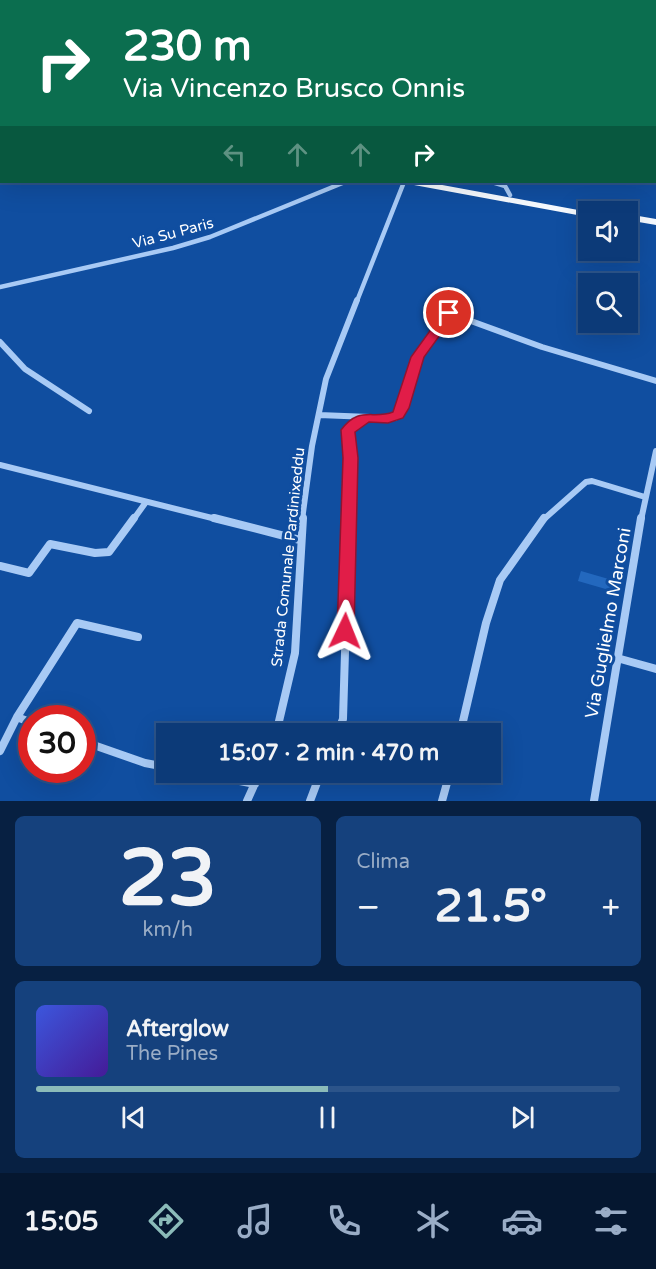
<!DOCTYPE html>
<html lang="it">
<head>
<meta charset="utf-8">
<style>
	:root { --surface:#0c3a78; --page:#15417d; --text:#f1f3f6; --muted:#9aadc6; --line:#2c548a; --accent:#8bbbb9 }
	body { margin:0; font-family:"Varela Round",sans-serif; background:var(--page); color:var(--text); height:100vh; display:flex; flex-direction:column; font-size:22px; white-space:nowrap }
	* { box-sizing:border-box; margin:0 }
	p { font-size:20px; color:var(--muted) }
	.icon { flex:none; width:33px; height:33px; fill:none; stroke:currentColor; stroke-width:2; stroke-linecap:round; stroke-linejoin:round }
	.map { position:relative; height:801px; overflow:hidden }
	.side { display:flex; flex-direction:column; gap:15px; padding:15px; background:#072042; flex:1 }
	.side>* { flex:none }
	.banner { position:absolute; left:0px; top:0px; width:657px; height:183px; box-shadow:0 6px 24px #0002,0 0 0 2px var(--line); background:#0b6e4f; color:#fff; overflow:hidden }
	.buttons { position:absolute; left:578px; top:201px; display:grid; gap:12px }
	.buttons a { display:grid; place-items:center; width:60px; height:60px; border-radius:0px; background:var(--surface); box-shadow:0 6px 24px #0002,0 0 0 2px var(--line); font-size:30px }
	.speed { position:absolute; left:18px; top:705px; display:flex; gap:12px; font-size:30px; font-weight:700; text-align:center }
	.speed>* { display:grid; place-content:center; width:78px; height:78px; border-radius:50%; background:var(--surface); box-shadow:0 6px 24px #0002,0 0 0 2px var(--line); line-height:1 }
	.speed .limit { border:9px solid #d22; background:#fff; color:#111 }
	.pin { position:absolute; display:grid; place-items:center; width:51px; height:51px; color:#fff; margin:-26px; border:3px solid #fff; border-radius:50%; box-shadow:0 2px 6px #0007 }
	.me { position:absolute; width:66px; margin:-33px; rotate:2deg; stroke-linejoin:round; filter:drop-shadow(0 0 4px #0008) }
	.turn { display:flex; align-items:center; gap:21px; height:126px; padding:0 24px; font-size:27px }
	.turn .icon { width:78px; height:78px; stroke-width:2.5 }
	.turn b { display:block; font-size:42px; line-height:51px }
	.lanes { display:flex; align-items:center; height:57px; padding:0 24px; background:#0003; justify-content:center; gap:30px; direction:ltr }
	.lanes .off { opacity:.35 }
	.big { font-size:45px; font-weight:700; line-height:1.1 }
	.side .card { flex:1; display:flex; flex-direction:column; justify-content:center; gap:9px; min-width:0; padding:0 21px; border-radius:9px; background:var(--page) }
	.side .dial { align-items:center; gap:0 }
	.dial b { font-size:78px; line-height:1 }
	.song { display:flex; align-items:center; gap:18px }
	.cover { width:72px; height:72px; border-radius:9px; background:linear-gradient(135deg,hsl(230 70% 55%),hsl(260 70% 35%)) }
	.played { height:6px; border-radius:3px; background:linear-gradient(90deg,var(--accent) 50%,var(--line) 50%) }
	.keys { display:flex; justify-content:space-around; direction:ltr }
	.heat { display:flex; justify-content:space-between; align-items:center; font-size:33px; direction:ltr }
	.side .tiles { flex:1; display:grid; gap:15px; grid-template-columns:1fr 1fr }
	.card:last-child { grid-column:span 2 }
	.trip { position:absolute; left:156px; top:723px; width:345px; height:60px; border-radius:0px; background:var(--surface); box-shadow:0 6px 24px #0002,0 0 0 2px var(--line); font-weight:700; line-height:60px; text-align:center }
	.dock { display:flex; height:96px; justify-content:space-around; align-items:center; background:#051730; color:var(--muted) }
	.dock .icon { width:42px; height:42px }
	.dock .on { color:var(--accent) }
	.dock b { font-size:27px; color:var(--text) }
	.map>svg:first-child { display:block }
	.green { fill:#2368be }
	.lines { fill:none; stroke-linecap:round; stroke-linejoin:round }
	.minor-far3 { stroke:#a8caf5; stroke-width:4 }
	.minor-far2 { stroke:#a8caf5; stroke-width:4.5 }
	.minor-far1 { stroke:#a8caf5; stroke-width:6 }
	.minor { stroke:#a8caf5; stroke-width:8 }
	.tertiary { fill:#a8caf5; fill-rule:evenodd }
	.primary { fill:#f6faff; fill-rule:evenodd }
	.shaded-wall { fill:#28538b }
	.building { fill:#3977c7; stroke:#28538b; stroke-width:1.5 }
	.route { fill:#e11d48; stroke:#92132f; stroke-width:1.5 }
	.labels { text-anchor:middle; stroke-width:6; stroke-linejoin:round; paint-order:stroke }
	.street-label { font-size:15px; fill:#fff; stroke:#104ea0 }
	.near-street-label { font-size:18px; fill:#fff; stroke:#104ea0 }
</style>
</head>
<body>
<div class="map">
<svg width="656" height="801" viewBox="0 0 656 801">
	<rect width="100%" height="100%" fill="#104ea0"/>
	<path class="green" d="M581,571L612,580L609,590L578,581Z"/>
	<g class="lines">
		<path class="minor-far3" d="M75,0L79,2
			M137,0L142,2
			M148,0L153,2
			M368,0L375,2
			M480,0L487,2
			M507,2L509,0
			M651,2L653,0"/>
		<path class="minor-far2" d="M492,182L505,186L510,195
			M0,287L173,248L210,237L345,182
			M357,301L404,182"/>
		<path class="minor-far1" d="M0,342L25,369L89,411
			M319,415L395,418L402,408L418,357L449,313L542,347L656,381
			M0,465L220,520
			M133,520L146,502
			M302,520L312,446L326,379L357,300
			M349,520L351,458L348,430L366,418
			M543,520L586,482L592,481L645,497
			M641,520L656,451"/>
		<path class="minor" d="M214,518L300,540
			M0,566L29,573L50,544L95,553L109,552L134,518
			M617,658L656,669
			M32,723L17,717L77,623L138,637
			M276,734L295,653L303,518
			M337,734L343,719L349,518
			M460,734L486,623L500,580L544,518
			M82,741L145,763L166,767
			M0,751L17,717
			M194,772L255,784
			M247,801L260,772
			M310,801L321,772
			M442,801L450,772
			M594,801L641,518"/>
		<path class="tertiary" d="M357,0H364L356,2Z
			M0,31H2V35H0Z"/>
		<path class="primary" d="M0,104H2V108H0Z
			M410,182H426L589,212L588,217L414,185Z
			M627,214L656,219V225L627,220Z"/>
	</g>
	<path class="shaded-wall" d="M570,0H579L577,2H568Z"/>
	<path class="building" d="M536,0H570L568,2L534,1Z"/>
	<path class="route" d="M449,309L456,313L424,357L409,408L403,418L388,423L369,422L355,432L358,458L354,631L351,636L345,638L339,636L337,631L343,458L341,430C360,405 372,420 393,412L411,357L445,310Z"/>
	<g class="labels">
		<g class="street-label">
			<text transform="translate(173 233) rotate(-15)" y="5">Via Su Paris</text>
			<text transform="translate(288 557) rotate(-84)" y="5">Strada Comunale Pardinixeddu</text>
		</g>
		<g class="near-street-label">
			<text transform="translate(608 623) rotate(-80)" y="6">Via Guglielmo Marconi</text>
		</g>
	</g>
</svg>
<div class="buttons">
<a><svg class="icon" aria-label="sound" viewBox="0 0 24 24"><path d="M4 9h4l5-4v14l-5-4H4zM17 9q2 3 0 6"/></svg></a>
<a><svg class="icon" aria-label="search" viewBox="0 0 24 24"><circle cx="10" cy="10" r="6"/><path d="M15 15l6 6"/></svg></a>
</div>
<div class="speed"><div class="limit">30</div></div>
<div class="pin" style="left:449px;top:313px;background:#d93025"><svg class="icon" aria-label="arrive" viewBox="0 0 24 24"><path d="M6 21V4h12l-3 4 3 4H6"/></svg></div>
<svg class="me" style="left:345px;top:631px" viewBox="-20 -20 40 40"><path d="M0-17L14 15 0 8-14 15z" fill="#e11d48" stroke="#fff" stroke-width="4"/></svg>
<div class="trip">15:07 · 2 min · 470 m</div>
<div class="banner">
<div class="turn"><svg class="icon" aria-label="right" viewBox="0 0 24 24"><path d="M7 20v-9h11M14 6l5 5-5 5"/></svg><div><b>230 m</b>Via Vincenzo Brusco Onnis</div></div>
<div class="lanes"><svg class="icon off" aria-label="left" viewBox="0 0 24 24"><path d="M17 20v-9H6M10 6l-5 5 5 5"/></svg><svg class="icon off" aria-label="ahead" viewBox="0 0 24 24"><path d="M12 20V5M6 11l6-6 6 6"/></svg><svg class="icon off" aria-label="ahead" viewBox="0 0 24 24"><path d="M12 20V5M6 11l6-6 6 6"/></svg><svg class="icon" aria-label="right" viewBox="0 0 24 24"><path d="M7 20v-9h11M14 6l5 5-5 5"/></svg></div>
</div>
</div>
<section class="side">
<div class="tiles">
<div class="card dial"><b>23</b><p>km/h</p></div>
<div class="card"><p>Clima</p>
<div class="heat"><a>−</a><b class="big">21.5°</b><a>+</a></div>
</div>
<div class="card">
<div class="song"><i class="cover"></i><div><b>Afterglow</b><p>The Pines</p></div></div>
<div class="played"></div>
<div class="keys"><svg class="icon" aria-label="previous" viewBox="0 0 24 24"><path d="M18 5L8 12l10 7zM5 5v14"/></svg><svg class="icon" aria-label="pause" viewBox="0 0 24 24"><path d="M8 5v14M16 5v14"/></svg><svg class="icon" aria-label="next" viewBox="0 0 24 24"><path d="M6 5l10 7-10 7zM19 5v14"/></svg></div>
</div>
</div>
</section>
<nav class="dock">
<b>15:05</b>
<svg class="icon on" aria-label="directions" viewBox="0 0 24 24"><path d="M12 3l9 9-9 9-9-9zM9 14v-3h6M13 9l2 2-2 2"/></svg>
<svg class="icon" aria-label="music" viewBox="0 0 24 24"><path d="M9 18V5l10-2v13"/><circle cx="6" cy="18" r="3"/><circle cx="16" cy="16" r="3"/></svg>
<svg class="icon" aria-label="phone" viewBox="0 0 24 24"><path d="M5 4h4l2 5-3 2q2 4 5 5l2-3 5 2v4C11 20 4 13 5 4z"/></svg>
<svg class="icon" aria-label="climate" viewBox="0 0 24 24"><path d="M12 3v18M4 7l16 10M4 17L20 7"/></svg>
<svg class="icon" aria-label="car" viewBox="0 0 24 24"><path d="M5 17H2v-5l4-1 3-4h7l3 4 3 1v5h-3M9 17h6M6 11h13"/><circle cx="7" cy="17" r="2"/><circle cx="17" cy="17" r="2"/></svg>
<svg class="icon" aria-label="filters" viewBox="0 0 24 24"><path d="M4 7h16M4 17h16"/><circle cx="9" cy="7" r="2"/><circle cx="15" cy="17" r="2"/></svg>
</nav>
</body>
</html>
